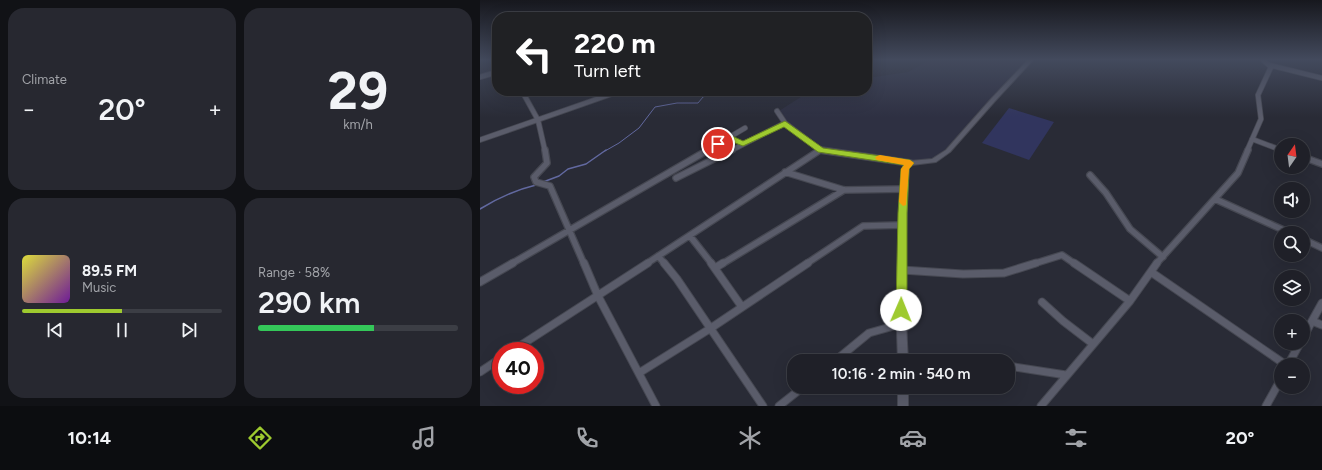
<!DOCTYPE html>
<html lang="en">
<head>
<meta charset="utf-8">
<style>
	:root { --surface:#1f2028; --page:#272830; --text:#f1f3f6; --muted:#a1a3a8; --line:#3c3e45; --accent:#9eca2f }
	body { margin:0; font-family:Figtree,sans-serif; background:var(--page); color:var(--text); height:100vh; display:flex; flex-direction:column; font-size:15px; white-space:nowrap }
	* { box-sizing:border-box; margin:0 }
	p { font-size:13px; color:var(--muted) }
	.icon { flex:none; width:22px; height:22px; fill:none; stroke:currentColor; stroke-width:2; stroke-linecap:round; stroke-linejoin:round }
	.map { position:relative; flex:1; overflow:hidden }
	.panel { display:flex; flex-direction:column; gap:8px; padding:8px; background:#111216; width:480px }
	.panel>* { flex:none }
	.hud { position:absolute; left:12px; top:12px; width:380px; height:84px; border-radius:16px; box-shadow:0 4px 16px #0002,0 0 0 1px var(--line); background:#202124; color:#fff; overflow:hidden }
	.needle { width:26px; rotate:14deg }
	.fabs { position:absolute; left:794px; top:138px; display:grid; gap:8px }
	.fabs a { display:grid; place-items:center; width:36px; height:36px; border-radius:50%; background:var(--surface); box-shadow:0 4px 16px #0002,0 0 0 1px var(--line); font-size:20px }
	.speed { position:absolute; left:12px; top:342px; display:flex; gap:8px; font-size:20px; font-weight:700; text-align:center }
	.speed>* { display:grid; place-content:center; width:52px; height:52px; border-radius:50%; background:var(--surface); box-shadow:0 4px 16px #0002,0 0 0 1px var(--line); line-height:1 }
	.speed .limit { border:6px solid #d22; background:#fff; color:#111 }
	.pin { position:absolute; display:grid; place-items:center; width:34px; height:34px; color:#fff; margin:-17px; border:2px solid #fff; border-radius:50%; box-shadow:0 1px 4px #0007 }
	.me { position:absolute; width:44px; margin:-22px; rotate:1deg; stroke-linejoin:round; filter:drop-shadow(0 0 3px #0008) }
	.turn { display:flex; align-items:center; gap:14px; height:84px; padding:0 16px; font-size:18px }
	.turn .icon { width:52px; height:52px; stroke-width:2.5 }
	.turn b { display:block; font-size:28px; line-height:34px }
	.big { font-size:30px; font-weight:600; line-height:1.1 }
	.panel .tile { flex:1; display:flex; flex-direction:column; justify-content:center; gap:6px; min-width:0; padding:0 14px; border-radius:16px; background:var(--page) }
	.panel .dial { align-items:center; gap:0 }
	.dial b { font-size:52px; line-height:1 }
	.song { display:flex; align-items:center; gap:12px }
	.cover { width:48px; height:48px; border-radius:6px; background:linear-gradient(135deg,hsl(60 70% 55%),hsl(280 70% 35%)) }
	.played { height:4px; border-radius:2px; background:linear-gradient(90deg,var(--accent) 50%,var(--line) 50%) }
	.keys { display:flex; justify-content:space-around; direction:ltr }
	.heat { display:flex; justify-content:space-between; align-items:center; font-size:22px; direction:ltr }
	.charge { height:6px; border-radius:3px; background:linear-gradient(90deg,#34c759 58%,var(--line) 0) }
	.panel .tiles { flex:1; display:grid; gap:8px; grid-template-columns:repeat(2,1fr) }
	.trip { position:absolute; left:307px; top:354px; width:228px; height:40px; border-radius:16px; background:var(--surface); box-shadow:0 4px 16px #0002,0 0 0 1px var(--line); font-weight:600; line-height:40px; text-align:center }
	.tab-bar { display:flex; height:64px; justify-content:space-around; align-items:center; background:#0c0d10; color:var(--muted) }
	.tab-bar .icon { width:28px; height:28px }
	.tab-bar .current { color:var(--accent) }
	.tab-bar b { font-size:18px; color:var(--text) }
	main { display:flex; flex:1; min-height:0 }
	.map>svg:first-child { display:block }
	.built { fill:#2e3042 }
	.green { fill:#31355e }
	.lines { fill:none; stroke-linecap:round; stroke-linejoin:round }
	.stream-far1 { stroke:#6269a0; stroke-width:1 }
	.stream { stroke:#6269a0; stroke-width:1.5 }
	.minor-far2-casing { stroke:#464852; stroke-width:6 }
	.minor-far1-casing { stroke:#464852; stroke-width:8 }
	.minor-casing { stroke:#464852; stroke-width:9 }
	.tertiary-casing { stroke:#464852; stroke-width:2 }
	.minor-far2 { stroke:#5a5c6a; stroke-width:4.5 }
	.minor-far1 { stroke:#5a5c6a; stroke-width:5.5 }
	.minor { stroke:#5a5c6a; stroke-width:7 }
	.tertiary { fill:#5a5c6a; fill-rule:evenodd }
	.route { fill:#9eca2f; stroke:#67831f }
	.slow { fill:#f59e0b }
</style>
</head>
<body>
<main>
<section class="panel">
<div class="tiles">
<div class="tile"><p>Climate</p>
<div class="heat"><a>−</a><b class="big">20°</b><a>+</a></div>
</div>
<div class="tile dial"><b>29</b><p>km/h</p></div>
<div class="tile">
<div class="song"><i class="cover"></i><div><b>89.5 FM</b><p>Music</p></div></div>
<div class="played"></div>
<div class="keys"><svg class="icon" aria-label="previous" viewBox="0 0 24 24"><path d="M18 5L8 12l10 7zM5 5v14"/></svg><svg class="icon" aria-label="pause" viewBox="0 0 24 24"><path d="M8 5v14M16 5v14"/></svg><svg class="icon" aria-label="next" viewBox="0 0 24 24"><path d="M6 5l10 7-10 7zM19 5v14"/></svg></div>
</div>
<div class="tile"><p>Range · 58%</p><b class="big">290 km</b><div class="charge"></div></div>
</div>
</section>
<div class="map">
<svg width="842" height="406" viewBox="0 0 842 406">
	<rect width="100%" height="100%" fill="#292b36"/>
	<path class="built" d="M449,60H540L546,62L510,99L465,150L452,159L428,161L342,149L308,122L299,111L330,91H387V78L428,72Z"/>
	<path class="green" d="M529,108L574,122L549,160L502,143Z"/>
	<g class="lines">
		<path class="stream-far1" d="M125,151L139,143L159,128L175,107L197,103H218L223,97L234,91"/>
		<path class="stream" d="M63,182L79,176L88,169L106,164L126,150
			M0,209C18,198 35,190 56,185"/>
		<defs>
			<path id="minor-far2" d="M789,65L842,78
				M0,77L17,72
				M42,91L58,120L65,151
				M297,111L305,123L340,150L345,151
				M772,139L801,150
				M0,140L140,91
				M226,151L265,128
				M250,151L305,123
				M767,151L781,119L778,95L791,67L783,60"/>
			<path id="minor-far1" d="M65,150L67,163L54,177L56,182L70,186L104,264
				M340,150L430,163
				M823,157L842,164
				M305,172L364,190L424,189
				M610,175L626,193L650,229L683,257
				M196,178L252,150
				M735,199L810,233
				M210,236L232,264
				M823,239L842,248
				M178,256L185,264
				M31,264L228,150
				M166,264L340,150
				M242,264L364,190
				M326,264L383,226L422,225
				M553,264L582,255L595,264
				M676,264L758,173L768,150"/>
			<path id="minor" d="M104,263L118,296L176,406
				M184,263L197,279L283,406
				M231,263L262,307
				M594,263L650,301
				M235,268L243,263
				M422,270L483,274L524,273L556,263
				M671,272L806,365
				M0,282L33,263
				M562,302L583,321L613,344
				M832,321L842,303
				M823,338L832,321L842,325
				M32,351L168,263
				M355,361L389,333L421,324
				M808,365L820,343
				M528,366L586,375
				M0,372L21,358
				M159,373L231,328L328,263
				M299,406L323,387
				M561,406L650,301L677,263
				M786,406L801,379"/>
			<path id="tertiary" d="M548,60H553L515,101L470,152L456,162L432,165L429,167C425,232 424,296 428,361H418C415,296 418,231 423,166L430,161L452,159L466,150L511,99Z
				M418,387H428V406H418Z"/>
		</defs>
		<use href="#minor-far2" class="minor-far2-casing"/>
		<use href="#minor-far1" class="minor-far1-casing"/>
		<use href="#minor" class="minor-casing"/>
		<use href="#tertiary" class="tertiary-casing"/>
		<use href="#minor-far2" class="minor-far2"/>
		<use href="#minor-far1" class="minor-far1"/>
		<use href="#minor" class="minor"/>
		<use href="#tertiary" class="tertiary"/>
	</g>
	<linearGradient id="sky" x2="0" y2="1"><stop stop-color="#17181e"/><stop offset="0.51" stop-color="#434a5d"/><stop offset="1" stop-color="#434a5d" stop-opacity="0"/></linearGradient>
	<rect width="842" height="117" fill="url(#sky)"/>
	<path class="route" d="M305,121L343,148L430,160L434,163L429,169L427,213V310L425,314L421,315L417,314L416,310L418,213L421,169L424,165L338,152L304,127L263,146L250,141L238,147L234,144L250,135L263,141Z"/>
	<path class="slow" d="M400,155L430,160L434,163L429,169L426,205L423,206L419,202L421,169L424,165L397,160L395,158L397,156Z"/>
</svg>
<div class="fabs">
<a><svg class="needle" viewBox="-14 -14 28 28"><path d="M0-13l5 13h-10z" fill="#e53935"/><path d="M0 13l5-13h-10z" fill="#a1a3a8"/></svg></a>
<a><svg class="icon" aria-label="sound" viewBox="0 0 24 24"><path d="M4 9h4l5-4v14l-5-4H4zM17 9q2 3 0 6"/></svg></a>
<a><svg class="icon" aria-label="search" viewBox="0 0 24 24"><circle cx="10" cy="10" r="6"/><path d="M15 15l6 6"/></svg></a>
<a><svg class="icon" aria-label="layers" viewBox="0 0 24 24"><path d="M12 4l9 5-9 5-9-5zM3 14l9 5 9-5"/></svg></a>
<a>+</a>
<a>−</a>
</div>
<div class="speed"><div class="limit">40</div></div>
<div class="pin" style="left:238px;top:144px;background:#d93025"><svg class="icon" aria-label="arrive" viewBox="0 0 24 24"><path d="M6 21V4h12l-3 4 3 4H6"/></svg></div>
<svg class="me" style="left:421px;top:310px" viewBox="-20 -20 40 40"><circle r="19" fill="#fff"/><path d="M0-13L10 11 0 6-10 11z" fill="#9eca2f"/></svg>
<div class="trip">10:16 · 2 min · 540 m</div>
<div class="hud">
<div class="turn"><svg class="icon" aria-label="left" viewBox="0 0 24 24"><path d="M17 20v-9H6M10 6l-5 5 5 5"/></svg><div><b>220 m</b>Turn left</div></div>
</div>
</div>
</main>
<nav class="tab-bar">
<b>10:14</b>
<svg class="icon current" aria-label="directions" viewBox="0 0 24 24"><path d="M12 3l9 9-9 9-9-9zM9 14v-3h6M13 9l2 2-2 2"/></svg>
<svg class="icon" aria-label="music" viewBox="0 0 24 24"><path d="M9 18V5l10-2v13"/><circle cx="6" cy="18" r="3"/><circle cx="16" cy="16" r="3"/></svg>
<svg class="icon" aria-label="phone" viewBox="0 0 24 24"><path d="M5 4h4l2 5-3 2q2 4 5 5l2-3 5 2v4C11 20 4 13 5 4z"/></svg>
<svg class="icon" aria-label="climate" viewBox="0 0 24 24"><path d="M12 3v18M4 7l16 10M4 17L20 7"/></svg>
<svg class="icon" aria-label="car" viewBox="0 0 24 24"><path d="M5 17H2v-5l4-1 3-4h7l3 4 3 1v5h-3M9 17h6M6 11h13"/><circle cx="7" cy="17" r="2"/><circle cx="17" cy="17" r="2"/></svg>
<svg class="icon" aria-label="filters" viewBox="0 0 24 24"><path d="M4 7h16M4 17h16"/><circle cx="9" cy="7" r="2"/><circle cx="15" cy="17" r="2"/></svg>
<b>20°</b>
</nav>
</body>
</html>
